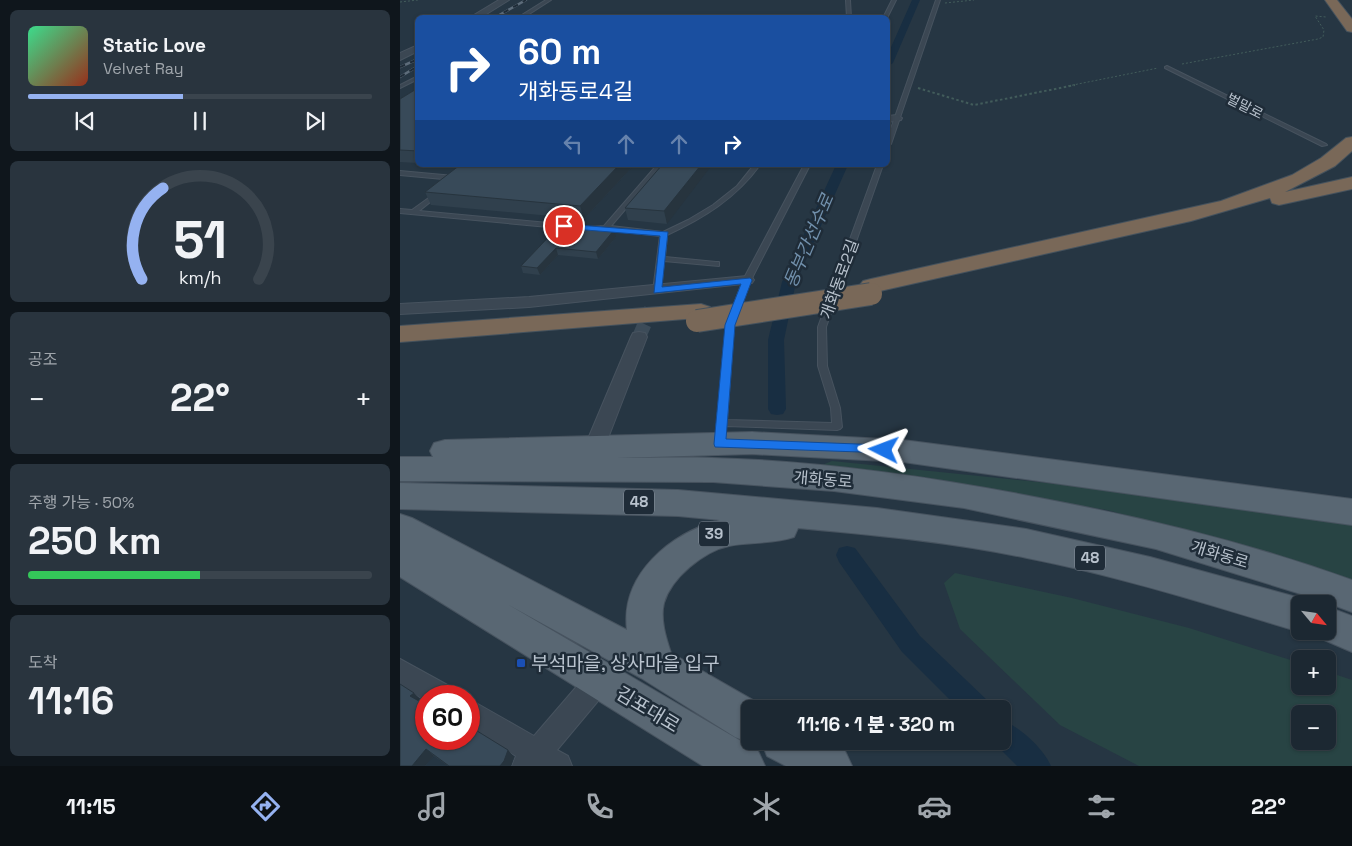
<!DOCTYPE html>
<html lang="ko">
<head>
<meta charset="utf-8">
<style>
	:root { --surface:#1c2832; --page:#29343e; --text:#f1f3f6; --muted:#a0a6ac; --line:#3a444d; --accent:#95b2f1 }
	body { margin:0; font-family:"Space Grotesk","Noto Sans KR",sans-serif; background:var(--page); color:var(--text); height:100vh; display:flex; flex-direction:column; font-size:19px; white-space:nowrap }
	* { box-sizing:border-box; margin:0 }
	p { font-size:16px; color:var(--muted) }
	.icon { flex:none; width:28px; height:28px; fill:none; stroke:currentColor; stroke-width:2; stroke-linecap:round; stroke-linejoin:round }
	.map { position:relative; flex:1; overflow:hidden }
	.sheet { display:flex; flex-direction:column; gap:10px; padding:10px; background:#0f161c; width:400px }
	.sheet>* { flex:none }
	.top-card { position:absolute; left:15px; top:15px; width:475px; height:152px; border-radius:8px; box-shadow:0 1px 4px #0004,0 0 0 1px var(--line); background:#1a4fa0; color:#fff; overflow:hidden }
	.needle { width:32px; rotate:119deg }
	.fabs { position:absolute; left:891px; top:595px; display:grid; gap:10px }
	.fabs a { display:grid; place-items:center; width:45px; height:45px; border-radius:8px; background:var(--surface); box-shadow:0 1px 4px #0004,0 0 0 1px var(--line); font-size:25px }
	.speed { position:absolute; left:15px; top:685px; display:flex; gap:10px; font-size:25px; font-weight:700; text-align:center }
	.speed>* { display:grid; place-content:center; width:65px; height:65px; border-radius:50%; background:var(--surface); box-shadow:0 1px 4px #0004,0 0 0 1px var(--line); line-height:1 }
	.speed .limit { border:8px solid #d22; background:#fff; color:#111 }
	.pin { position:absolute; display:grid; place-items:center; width:42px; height:42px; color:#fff; margin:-21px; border:2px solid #fff; border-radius:50%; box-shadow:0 1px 5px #0007 }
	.me { position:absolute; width:55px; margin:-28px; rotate:273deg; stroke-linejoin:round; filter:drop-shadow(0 0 4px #0008) }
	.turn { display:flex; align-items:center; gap:18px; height:105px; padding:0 20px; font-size:22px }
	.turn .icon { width:65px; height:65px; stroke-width:2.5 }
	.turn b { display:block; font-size:35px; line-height:42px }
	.lanes { display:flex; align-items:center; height:48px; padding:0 20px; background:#0003; justify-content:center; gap:25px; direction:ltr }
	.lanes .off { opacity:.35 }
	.big { font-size:38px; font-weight:800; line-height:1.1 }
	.sheet .tile { flex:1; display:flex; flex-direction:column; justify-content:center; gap:8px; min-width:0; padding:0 18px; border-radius:8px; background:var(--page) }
	.sheet .dial { align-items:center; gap:0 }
	.dial svg { height:130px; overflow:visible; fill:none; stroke:var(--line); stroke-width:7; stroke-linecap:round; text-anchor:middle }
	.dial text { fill:var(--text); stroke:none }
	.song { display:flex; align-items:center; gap:15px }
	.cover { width:60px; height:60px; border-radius:8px; background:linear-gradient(135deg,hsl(150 70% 55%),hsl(10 70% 35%)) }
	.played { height:5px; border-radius:2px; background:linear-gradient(90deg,var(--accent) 45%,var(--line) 45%) }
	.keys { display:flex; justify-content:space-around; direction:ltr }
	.heat { display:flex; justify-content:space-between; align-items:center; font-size:28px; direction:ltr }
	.charge { height:8px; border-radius:4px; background:linear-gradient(90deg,#34c759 50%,var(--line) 0) }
	.trip { position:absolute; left:341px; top:700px; width:270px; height:50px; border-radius:8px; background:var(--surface); box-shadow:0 1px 4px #0004,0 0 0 1px var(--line); font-weight:800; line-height:50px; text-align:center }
	.dock { display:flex; height:80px; justify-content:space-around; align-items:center; background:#0b1014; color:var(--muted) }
	.dock .icon { width:35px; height:35px }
	.dock .selected { color:var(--accent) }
	.dock b { font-size:22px; color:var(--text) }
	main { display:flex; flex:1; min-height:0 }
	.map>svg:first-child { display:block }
	.green { fill:#284444; fill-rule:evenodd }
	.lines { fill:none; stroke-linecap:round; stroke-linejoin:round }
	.canal { fill:#182e42; fill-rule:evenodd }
	.street-tunnel { stroke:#3c4b58; stroke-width:14; stroke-dasharray:14 8; stroke-linecap:butt }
	.lane-casing { stroke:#47535f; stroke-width:2 }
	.street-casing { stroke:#47535f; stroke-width:2 }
	.primary-casing { stroke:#47535f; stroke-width:2 }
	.highway-casing { stroke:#45525d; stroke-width:2 }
	.path-far1 { stroke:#425c5b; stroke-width:1; stroke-dasharray:2 2; stroke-linecap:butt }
	.path { stroke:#425c5b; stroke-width:2; stroke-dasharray:2.5 2.5; stroke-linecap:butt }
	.lane { fill:#3b4753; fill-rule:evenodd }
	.street { fill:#3b4753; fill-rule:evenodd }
	.primary { fill:#596773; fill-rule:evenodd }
	.highway { fill:#796858; fill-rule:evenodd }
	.rail-casing { stroke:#5d6c7a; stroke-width:2.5 }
	.rail { stroke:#1f2c38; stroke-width:2; stroke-dasharray:5.5; stroke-linecap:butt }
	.highway-bridge-casing { stroke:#45525d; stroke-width:24; stroke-linecap:butt }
	.highway-bridge { stroke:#796858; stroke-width:22 }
	.wall { fill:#30404d }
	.shaded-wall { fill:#27343e }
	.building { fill:#384a59; stroke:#27343e }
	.route { fill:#1a73e8; stroke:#114b97 }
	.transit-dot { fill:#1a4fb4; stroke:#1f2c38; stroke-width:2 }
	.labels { text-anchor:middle; stroke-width:5; stroke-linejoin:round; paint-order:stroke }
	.far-street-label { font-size:14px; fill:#b8c2cd; stroke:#1f2c38 }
	.shield { fill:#1f2c38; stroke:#8a95a0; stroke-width:1 }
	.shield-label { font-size:15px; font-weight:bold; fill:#b8c2cd }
	.street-label { font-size:16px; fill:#b8c2cd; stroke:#1f2c38 }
	.water-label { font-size:18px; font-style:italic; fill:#7190ac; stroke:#1f2c38 }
	.near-poi-label { font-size:19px; fill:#b8c2cd; stroke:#1f2c38; text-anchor:start }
	.near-street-label { font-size:19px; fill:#b8c2cd; stroke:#1f2c38 }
</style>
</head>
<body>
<main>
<section class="sheet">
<div class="tile">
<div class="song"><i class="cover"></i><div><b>Static Love</b><p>Velvet Ray</p></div></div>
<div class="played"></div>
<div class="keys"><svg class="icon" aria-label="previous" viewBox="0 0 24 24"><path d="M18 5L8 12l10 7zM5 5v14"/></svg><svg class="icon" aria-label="pause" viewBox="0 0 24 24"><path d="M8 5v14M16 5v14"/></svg><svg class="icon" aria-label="next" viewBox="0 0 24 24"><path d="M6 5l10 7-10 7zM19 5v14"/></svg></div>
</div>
<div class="tile dial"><svg viewBox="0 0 100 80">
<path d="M14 69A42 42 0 1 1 86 69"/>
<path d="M14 69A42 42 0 0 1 27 13" stroke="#95b2f1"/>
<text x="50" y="56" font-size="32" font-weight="700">51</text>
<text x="50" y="72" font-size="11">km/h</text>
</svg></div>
<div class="tile"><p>공조</p>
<div class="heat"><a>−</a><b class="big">22°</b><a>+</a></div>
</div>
<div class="tile"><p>주행 가능 · 50%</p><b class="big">250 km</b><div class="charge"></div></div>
<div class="tile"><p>도착</p><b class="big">11:16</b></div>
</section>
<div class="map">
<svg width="952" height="766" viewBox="0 0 952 766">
	<rect width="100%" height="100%" fill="#263643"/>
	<path class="green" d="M432,461L687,487L952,520V581L904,564L707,510L493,476L417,467Z
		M555,573L672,598L789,628L900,663V686H928V672L952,680V766H739L660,725L560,629L544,583ZM900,714H928V741H900Z"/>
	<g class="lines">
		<path class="canal" d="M512,0H520L493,63L488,66V54Z
			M436,165H448L396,282L384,340L386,409L383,414L377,415L371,414L368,409V340L382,282Z
			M447,546L455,548L520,636L587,700L591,709H559L502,652L439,562L436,555L439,548Z
			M602,720C620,727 643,748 651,766H617L592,741H602Z"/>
		<path class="street-tunnel" d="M239,337L251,309"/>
		<defs>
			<path id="lane" d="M146,0H151L123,18H117Z
				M446,0H450L451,18H447Z
				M492,0H496L487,18H483Z
				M536,0H540L491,144L488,146V137Z
				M767,66L926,144L927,145L922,146L765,68V67Z
				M18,76V79L0,88V85Z
				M257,165H263L211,226L263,232L288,220L313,205L337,186L354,165H360C336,198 304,218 267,235L265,257L316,262H319V266L264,261L261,291L257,293L253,291L260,236L206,230L190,231L187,229L190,227L204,226Z
				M404,165H410L351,280L334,325L327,420L432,423L431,408L418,366V327L477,165H483L426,327L427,366L440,408L442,427L440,429L437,430L326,426L325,444L323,447H317L315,444L326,325L343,280Z
				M0,171L54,176L57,178L54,180L0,175Z
				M37,192L39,193V195L19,211L170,225L173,227L170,229L0,213V209L12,210Z"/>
			<path id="street" d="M99,0H109L80,18H69Z
				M18,45V51L0,60V53Z
				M497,115L502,118L501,120L488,122V116Z
				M347,276L352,277L354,280L352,283L129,307L0,314V304L129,297Z
				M239,332L245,333L247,337L205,446L202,451L195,453L188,451L185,446L231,337L233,333Z
				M0,659L51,687L55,696H26V701L0,685Z
				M199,668L208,671L212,680L208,689L157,750L168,756L172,766H112L116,756L69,727V699L134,736L190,671Z"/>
			<path id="primary" d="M352,432L503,440L952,499V525L503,462L352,454L217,458C249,458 280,457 312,458C429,461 546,479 660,502C759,521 857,546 952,580V612L917,599L756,549L564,508L434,491L313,482L0,481V457H33L30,451L34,443L45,440Z
				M0,483L278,490L477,508L626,529L750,557L900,598L913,604H900V631H902L900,632C810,605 719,576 627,558C552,542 474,535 398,528L394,537C373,544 350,542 329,546C304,551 271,578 264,603C260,619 266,638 271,653L365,707L350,709V741H353L350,743L335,737L241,678L107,604L358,751L365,766H303L0,577V514L12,518L227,630C220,574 271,533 320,520L278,516L0,509Z
				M928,607L952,616V652L915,636L913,631H928Z
				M361,741H427L445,751L452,766H386L367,756Z"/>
			<path id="highway" d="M925,0H937L952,19V32L947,31Z
				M952,137V151L935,166L885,192L952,177V189L879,205L872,203L870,198L791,221L471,293L463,291L459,286L463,281L471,279L821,201L892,175L921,158L946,138Z
				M301,304L310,307L313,312L310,317L0,342V326Z"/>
		</defs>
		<use href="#lane" class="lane-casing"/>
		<use href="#street" class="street-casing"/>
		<use href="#primary" class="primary-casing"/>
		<use href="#highway" class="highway-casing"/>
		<path class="path-far1" d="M0,2L18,0
			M545,3L574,0
			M782,64L918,39L923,37L924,30L915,16L926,17
			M668,86L758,68"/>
		<path class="path" d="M518,88L574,105L675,85"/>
		<use href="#lane" class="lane"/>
		<use href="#street" class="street"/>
		<use href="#primary" class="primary"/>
		<use href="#highway" class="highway"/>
		<defs>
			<path id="rail" d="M94,18L126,0
				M0,67L18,59
				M0,77L18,66"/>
		</defs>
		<use href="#rail" class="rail-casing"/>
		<use href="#rail" class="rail"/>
		<defs>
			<path id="highway-bridge" d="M297,321L471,294"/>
		</defs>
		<use href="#highway-bridge" class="highway-bridge-casing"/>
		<use href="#highway-bridge" class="highway-bridge"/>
	</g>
	<path class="wall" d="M18,88V163L0,162V99Z
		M40,165H234L184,219L31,205L25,192L58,167Z
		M262,165L267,224L228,220L225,208Z
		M160,225L216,237L198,259L158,255L140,275L123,273L121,266Z
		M0,684L21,700L20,701L114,757L111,766H48L34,756L25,766Z"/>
	<path class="shaded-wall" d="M219,165H234L184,219L180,206Z
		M301,165H312L267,224L264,211Z
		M214,230L216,237L198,259L196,252Z
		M156,248L158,255L140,275L137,268Z
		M14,693L21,700L18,704L10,696Z
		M26,749L34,756L25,766H12Z
		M108,750L114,757L111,766H100Z"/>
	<path class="building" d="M18,88V151L0,150V99Z
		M60,165H219L180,206L25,192Z
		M262,165H301L264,211L225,208Z
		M160,225L214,230L196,252L156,248L137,268L121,266Z
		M0,684L14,693L10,696L26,705V739H69V726L108,750L104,761L100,766H49L26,749L12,766H0Z"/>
	<path class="route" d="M164,224L268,232L262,287L350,278L352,280L335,325L326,439L484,445L490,450L489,453L315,447L314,444L325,325L341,284L254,293L260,236L161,228V225Z"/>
	<rect class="transit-dot" x="116" y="658" width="10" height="10" rx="2.5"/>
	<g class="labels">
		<g class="far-street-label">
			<text transform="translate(845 106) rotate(27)" y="5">벌말로</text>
		</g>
		<g class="shield">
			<rect x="224" y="489.5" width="30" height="25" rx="4"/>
			<rect x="299" y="521.5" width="30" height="25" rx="4"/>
			<rect x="675" y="545.5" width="30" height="25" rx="4"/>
		</g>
		<g class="shield-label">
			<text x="239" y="507">48</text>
			<text x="314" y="539">39</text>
			<text x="690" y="563">48</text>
		</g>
		<g class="street-label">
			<text transform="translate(439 279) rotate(-70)" y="6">개화동로2길</text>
			<text transform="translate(423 479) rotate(5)" y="6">개화동로</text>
			<text transform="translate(820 554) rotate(17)" y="6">개화동로</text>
		</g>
		<g class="water-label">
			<text transform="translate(409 241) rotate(-67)" y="6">동부간선수로</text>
		</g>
		<g class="near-poi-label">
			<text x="131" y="670">부석마을, 상사마을 입구</text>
		</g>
		<g class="near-street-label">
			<text transform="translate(248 709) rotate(31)" y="7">김포대로</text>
		</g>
	</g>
</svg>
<div class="fabs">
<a><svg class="needle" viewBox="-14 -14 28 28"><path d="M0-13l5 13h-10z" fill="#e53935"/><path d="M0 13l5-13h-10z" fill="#a0a6ac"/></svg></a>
<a>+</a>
<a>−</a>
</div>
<div class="speed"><div class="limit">60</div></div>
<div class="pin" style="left:164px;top:226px;background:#d93025"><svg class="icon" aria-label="arrive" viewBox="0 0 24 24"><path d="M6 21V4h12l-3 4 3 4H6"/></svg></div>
<svg class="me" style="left:484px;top:450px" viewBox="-20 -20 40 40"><path d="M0-17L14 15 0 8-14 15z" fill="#1a73e8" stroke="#fff" stroke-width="4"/></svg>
<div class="trip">11:16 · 1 분 · 320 m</div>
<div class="top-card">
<div class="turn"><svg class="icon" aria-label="right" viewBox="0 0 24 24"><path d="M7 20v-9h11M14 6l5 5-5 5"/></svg><div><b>60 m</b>개화동로4길</div></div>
<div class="lanes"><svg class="icon off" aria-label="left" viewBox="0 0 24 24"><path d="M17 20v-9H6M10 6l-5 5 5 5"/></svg><svg class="icon off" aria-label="ahead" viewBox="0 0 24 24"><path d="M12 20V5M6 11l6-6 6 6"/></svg><svg class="icon off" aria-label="ahead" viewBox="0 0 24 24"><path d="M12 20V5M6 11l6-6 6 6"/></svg><svg class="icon" aria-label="right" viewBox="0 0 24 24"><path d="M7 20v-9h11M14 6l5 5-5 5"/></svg></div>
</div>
</div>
</main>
<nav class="dock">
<b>11:15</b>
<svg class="icon selected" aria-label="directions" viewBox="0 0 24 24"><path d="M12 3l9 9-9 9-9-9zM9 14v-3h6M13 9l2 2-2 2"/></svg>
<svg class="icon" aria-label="music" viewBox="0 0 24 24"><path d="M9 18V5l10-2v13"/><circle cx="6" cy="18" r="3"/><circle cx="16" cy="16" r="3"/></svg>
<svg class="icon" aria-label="phone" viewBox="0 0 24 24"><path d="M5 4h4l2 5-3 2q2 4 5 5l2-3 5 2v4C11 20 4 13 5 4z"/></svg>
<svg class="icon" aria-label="climate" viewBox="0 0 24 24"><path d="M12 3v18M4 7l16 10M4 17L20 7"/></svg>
<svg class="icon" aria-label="car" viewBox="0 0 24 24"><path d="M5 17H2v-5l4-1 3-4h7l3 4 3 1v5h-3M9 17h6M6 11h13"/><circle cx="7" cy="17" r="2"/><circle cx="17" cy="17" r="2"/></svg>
<svg class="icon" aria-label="filters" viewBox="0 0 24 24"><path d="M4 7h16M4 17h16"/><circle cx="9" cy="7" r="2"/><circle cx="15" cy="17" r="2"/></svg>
<b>22°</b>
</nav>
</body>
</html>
